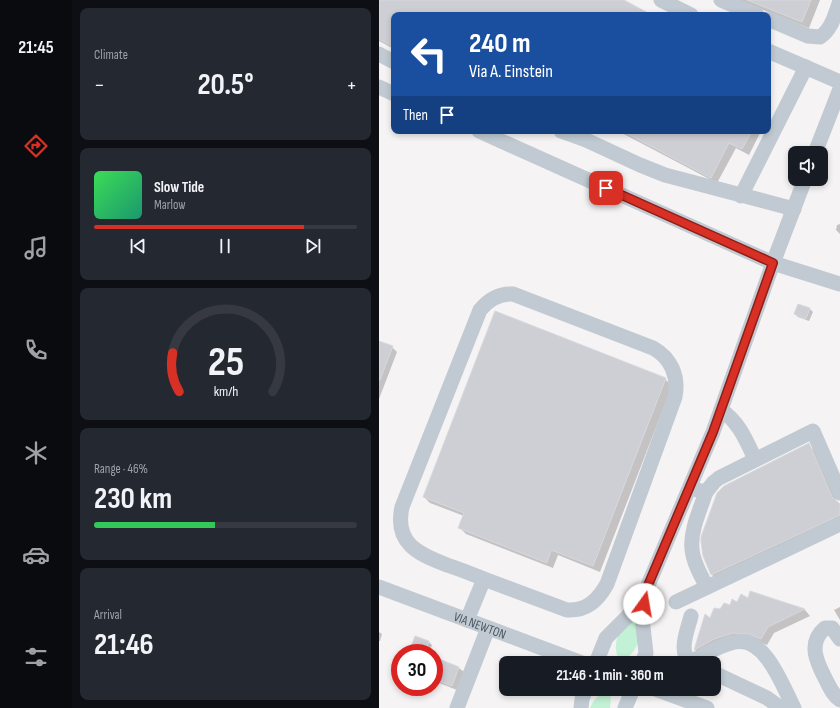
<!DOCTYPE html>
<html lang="en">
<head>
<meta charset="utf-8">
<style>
	:root { --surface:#171b24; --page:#242831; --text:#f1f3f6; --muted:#9ea1a6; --line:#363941; --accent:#d93025 }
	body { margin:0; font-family:"Sofia Sans Condensed",sans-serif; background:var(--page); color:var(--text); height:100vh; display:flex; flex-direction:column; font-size:15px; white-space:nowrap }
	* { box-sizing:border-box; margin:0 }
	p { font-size:13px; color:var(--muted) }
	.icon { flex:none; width:22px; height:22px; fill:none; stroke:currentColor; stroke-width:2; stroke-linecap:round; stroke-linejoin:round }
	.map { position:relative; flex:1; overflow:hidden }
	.drawer { display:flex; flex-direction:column; gap:8px; padding:8px; background:#0d0f14; width:307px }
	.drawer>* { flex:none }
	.guide { position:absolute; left:12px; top:12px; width:380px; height:122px; border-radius:8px; box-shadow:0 2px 6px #0003; background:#1a4fa0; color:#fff; overflow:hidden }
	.tools { position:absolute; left:409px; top:146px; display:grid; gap:8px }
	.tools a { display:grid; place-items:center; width:40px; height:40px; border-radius:8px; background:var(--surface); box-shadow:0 2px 6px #0003; font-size:20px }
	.speed { position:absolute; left:12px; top:644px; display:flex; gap:8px; font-size:20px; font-weight:700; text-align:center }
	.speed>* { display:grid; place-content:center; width:52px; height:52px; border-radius:50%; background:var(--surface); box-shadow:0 2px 6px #0003; line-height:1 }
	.speed .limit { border:6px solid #d22; background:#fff; color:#111 }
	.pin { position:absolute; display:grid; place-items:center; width:34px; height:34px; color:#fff; margin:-17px; border-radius:8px; box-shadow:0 2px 6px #0006 }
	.me { position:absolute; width:44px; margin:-22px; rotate:13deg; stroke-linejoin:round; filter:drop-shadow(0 0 3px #0008) }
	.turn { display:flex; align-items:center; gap:14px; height:84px; padding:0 12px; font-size:18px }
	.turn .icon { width:52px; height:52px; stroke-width:2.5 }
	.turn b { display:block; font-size:28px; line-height:34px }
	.then { display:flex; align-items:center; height:38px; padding:0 12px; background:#0003; gap:8px; font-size:15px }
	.big { font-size:30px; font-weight:700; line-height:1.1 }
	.drawer .card { flex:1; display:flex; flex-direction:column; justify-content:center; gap:6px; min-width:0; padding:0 14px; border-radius:8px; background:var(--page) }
	.drawer .dial { align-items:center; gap:0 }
	.dial svg { height:104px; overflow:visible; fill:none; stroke:var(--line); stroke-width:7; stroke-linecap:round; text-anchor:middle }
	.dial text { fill:var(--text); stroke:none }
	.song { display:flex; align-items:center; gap:12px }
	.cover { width:48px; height:48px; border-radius:6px; background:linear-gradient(135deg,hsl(130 70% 55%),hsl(160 70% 35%)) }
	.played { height:4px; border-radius:2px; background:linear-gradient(90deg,var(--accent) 80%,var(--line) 80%) }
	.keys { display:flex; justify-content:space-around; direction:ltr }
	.heat { display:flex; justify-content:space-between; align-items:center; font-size:22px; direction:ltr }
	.charge { height:6px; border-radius:3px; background:linear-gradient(90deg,#34c759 46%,var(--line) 0) }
	.trip { position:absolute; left:120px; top:656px; width:222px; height:40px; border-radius:8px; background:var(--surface); box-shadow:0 2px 6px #0003; font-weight:700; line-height:40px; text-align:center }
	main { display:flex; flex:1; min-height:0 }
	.tab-bar { display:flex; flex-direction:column; width:72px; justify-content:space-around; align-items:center; background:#090b0e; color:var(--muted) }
	.tab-bar .icon { width:28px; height:28px }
	.tab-bar .selected { color:var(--accent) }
	.tab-bar b { font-size:18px; color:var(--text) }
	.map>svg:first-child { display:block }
	.green { fill:#c3f1d5 }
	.shadow { fill:#0003 }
	.building { fill:#cdcfd5; stroke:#d7d9de }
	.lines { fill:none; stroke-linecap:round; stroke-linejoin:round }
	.minor { stroke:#c1cad2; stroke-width:15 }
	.route-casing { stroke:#8d1f18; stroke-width:10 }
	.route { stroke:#d93025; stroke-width:7 }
	.labels { text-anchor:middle; stroke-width:3.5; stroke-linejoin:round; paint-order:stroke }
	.street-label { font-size:13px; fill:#4a5661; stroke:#fff }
</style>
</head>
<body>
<main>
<nav class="tab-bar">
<b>21:45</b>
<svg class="icon selected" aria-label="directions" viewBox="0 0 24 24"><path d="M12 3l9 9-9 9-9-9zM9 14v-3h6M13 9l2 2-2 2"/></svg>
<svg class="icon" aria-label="music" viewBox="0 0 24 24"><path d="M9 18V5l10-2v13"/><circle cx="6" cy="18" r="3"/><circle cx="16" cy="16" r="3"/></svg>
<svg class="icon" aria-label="phone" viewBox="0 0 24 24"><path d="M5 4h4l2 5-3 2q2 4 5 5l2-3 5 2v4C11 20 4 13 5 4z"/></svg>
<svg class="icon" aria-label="climate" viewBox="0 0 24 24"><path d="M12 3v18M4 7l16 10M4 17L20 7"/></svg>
<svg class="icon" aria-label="car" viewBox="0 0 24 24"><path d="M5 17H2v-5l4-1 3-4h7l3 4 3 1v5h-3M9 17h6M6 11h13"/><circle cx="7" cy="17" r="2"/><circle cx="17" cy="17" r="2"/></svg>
<svg class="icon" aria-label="filters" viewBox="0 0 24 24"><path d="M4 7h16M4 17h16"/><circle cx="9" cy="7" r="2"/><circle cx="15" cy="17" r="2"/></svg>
</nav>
<section class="drawer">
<div class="card"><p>Climate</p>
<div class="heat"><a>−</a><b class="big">20.5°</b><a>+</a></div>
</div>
<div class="card">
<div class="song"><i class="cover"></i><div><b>Slow Tide</b><p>Marlow</p></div></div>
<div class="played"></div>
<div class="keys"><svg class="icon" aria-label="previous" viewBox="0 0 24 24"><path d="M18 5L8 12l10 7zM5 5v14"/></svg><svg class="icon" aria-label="pause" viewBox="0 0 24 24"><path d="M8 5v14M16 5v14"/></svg><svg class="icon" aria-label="next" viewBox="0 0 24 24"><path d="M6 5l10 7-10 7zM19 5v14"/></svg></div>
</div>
<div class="card dial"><svg viewBox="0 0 100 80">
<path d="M14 69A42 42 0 1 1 86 69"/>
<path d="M14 69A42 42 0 0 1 9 39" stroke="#d93025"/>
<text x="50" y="56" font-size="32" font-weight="700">25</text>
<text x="50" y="72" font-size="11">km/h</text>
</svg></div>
<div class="card"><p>Range · 46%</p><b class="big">230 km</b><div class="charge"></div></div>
<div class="card"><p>Arrival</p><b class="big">21:46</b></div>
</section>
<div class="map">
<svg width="461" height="708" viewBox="0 0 461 708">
	<rect width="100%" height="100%" fill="#f5f3f3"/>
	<path class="green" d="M256,618C257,624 260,633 259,640C259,648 249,660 241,660C235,654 236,639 241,632C245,626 251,622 256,618Z
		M227,691C233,693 232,702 231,708H211C214,701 219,694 227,691Z"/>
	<path class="shadow" d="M0,0H243L271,15H15V49L0,41Z
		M359,0H441L430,28Z
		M389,78L392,82L389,89Z
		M239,131H382L370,155L357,148L338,183Z
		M461,224V234L457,230L458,225Z
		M431,309L434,312L430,321L419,317L416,314Z
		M117,312L286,379L293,386L221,572L179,555L174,568L87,534L81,528L85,516L51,503L45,497Z
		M0,342L13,347L18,352L0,399Z
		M429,445L436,451L458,502L461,504V523L339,581L333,575L324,552Z
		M372,593L426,610L431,616L395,633L388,645L377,640L322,656L316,650L327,616L331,619L341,610L369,599Z
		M461,607V620L455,610Z
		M0,632L3,634L1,641H0Z
		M37,637L50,642L53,645L50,653H35L32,650Z
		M17,656L21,658V667L14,663Z
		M55,658L80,668L85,672L78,690L55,681Z"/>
	<path class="building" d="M0,0H245L273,15H15V47L0,39Z
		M368,0H432L423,22Z
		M243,131H373L363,149L350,143L332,178Z
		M419,304L431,308L427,319L415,314Z
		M116,311L287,378L214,566L172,550L168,563L79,528L85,513L44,497Z
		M0,341L14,346L1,380H0Z
		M430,443L453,497L461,504V515L332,575L324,556L322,542V537L338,493L345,486Z
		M371,591L426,609L389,627L382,639L370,634L354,633L335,639L315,650L326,614L331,618L335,608L341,609L345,603L351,605L353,599L358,602L362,594L369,598Z
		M36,636L50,641L46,653H38L31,650Z
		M55,657L80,667L73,686L55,679Z"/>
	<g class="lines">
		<g class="minor">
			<path d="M282,0L312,15"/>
			<path d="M342,0L378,15"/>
			<path d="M389,19L429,36L441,37C453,29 456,14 461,1"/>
			<path d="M389,51L461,82"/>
			<path d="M0,54L15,62"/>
			<path d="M0,87L15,94"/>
			<path d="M100,131L394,263L461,284"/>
			<path d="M182,131L207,140L261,165L286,175L415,209"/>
			<path d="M436,153L461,89"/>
			<path d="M362,196L427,67"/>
			<path d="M342,410C360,422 367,440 376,459"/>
			<path d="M318,490L327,492C321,510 311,531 313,549C314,562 322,576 328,587"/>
			<path d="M327,492L335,482L340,478L434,431L461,493"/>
			<path id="s1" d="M0,587L203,663"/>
			<path d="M297,602L461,524"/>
			<path d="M312,616C309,629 297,655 314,663"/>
			<path d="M88,620L105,579L188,610C208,611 219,600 228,584L296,397C300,376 292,358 274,348L134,294C120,293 110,299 101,310L23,507C15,543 39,554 68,565C80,569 93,574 105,579"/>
			<path d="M461,639L453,628H446C428,643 438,663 447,680C451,688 454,695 461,700"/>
			<path d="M311,662C325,655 341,645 356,642C386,635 404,687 415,708"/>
			<path d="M217,663L227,638L250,615L267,590L334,432L394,263L426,179"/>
			<path d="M263,663L267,653L263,618L267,593"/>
			<path d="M335,673L388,698L402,708"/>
			<path d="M276,689L328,708"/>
			<path d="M78,708L109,628"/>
			<path d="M202,708L203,699L207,689"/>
			<path d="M246,708L254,689"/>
		</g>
	</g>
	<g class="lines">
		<defs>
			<path id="route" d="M227,188L394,263L334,432L267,590L265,604"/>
		</defs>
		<use href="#route" class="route-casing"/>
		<use href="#route" class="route"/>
	</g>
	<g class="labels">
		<g class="street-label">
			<text dy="5" stroke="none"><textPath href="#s1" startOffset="108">VIA NEWTON</textPath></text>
		</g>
	</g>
</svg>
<div class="tools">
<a><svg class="icon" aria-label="sound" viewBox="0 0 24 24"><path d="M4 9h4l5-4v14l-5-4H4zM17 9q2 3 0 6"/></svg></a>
</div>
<div class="speed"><div class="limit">30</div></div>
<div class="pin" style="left:227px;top:188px;background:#d93025"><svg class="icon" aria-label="arrive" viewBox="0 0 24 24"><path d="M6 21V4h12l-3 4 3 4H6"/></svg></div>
<svg class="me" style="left:265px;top:604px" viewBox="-20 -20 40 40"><circle r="19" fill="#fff"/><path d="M0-13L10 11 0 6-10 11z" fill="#d93025"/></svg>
<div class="trip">21:46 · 1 min · 360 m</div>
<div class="guide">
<div class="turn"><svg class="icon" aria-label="left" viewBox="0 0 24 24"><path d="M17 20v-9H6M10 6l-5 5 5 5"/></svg><div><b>240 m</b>Via A. Einstein</div></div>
<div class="then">Then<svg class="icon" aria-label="arrive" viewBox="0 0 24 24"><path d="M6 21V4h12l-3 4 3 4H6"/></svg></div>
</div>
</div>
</main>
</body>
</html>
